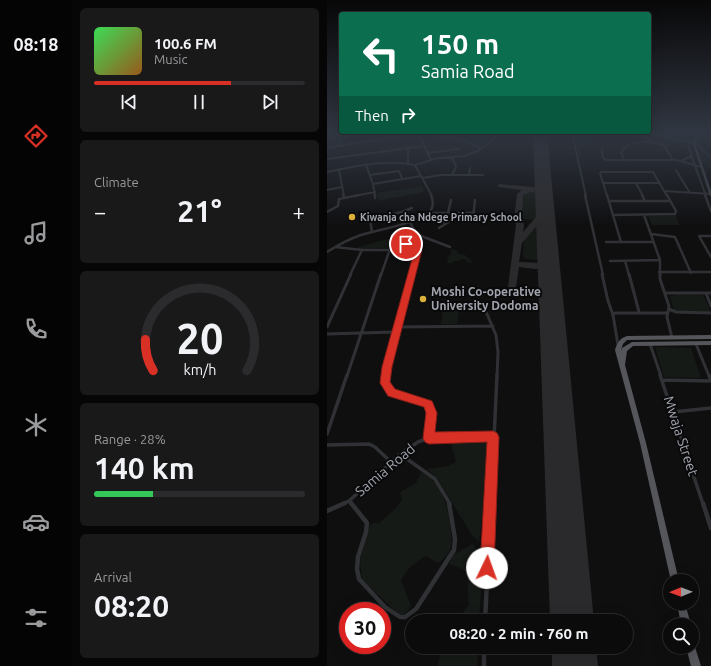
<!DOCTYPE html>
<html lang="en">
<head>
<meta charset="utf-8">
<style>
	:root { --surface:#0b0b0c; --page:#19191a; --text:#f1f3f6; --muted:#9a9b9d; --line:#2b2b2d; --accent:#d93025 }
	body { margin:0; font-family:Ubuntu,sans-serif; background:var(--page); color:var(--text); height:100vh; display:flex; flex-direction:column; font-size:15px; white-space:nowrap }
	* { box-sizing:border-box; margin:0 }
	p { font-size:13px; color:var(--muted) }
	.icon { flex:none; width:22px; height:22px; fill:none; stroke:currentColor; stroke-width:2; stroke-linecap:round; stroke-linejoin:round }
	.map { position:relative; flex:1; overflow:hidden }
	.side { display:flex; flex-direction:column; gap:8px; padding:8px; background:#060607; width:255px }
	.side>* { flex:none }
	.hud { position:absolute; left:12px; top:12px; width:312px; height:122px; border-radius:4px; box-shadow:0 4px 16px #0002,0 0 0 1px var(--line); background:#0b6e4f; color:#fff; overflow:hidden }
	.needle { width:26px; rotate:269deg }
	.buttons { position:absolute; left:336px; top:574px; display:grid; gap:8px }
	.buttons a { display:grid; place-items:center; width:36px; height:36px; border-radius:50%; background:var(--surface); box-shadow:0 4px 16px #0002,0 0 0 1px var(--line); font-size:20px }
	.speed { position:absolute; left:12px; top:602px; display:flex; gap:8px; font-size:20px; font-weight:700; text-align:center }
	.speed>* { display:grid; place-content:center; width:52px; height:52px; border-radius:50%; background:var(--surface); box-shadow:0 4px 16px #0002,0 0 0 1px var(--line); line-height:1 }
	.speed .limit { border:6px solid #d22; background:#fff; color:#111 }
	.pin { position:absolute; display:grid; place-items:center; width:34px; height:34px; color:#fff; margin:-17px; border:2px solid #fff; border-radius:50%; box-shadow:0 1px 4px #0007 }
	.me { position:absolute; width:44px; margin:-22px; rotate:3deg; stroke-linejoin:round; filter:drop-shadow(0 0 3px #0008) }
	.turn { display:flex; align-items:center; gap:14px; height:84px; padding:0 16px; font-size:18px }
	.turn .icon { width:52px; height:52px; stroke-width:2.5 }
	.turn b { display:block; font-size:28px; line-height:34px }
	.then { display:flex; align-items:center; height:38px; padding:0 16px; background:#0003; gap:8px; font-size:15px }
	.big { font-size:30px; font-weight:700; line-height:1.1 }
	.side .tile { flex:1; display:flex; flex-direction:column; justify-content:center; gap:6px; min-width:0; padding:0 14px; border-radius:6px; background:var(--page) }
	.side .dial { align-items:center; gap:0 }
	.dial svg { height:104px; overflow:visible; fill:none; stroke:var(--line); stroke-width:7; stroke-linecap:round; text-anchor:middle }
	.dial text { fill:var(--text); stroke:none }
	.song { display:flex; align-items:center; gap:12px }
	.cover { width:48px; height:48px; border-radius:6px; background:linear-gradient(135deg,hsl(130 70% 55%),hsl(30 70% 35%)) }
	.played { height:4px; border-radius:2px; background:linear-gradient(90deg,var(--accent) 65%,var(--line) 65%) }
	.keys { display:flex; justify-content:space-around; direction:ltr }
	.heat { display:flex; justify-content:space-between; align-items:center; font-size:22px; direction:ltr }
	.charge { height:6px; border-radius:3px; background:linear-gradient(90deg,#34c759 28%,var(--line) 0) }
	.trip { position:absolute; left:78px; top:614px; width:228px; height:40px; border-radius:20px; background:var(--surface); box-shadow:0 4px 16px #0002,0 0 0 1px var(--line); font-weight:700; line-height:40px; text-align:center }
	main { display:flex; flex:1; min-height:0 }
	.tabs { display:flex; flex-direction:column; width:72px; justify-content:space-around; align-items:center; background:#040405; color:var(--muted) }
	.tabs .icon { width:28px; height:28px }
	.tabs .selected { color:var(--accent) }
	.tabs b { font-size:18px; color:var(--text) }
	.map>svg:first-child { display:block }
	.green { fill:#161a17 }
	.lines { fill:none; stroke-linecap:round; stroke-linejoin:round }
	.river { fill:#272c32; fill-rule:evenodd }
	.taxiway { fill:#2a2a2c; fill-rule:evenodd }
	.runway { fill:#2a2a2c; fill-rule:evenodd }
	.minor-far4 { stroke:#303134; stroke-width:2 }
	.minor-far3 { stroke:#303134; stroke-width:2.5 }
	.minor-far2 { stroke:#303134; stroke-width:3 }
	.minor-far1 { stroke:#303134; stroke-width:3.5 }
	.minor { stroke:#303134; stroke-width:4.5 }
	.secondary { stroke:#3f4044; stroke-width:2.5 }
	.trunk { fill:#55565c; fill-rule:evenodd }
	.route { fill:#d93025; stroke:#8d1f18 }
	.poi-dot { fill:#dcb13b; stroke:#0a0a0b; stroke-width:1.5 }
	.labels { text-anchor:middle; stroke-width:4; stroke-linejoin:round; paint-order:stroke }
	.far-poi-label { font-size:10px; font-weight:bold; fill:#a2a5af; stroke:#0a0a0b; text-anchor:start }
	.poi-label { font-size:12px; font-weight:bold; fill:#a2a5af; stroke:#0a0a0b; text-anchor:start }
	.near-street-label { font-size:14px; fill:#a2a5af; stroke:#0a0a0b }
</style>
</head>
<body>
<main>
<nav class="tabs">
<b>08:18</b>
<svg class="icon selected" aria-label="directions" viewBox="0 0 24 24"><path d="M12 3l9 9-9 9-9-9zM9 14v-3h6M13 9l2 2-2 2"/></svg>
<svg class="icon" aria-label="music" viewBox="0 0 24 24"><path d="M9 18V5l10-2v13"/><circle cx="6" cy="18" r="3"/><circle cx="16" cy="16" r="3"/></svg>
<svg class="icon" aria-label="phone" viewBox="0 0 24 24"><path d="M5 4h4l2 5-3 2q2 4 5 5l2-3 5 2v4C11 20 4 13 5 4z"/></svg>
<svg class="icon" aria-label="climate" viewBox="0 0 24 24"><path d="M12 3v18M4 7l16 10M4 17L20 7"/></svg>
<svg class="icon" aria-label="car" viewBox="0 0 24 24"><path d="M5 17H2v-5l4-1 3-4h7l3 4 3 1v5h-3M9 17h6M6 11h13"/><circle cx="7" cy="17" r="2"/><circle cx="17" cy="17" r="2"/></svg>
<svg class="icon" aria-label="filters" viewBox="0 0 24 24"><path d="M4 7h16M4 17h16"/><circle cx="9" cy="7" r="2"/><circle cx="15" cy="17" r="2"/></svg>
</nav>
<section class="side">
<div class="tile">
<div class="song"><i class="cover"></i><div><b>100.6 FM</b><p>Music</p></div></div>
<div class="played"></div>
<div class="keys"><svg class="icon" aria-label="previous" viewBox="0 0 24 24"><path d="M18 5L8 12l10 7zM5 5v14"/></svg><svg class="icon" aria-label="pause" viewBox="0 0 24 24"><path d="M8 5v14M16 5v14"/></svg><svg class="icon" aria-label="next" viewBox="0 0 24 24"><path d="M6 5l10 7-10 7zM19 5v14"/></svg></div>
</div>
<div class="tile"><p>Climate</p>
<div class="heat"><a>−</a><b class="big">21°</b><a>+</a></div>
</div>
<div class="tile dial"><svg viewBox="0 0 100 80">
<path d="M14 69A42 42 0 1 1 86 69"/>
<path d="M14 69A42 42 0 0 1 8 45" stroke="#d93025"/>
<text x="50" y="56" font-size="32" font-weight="700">20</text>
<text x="50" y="72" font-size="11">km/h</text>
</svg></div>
<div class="tile"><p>Range · 28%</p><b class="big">140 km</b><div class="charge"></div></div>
<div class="tile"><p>Arrival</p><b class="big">08:20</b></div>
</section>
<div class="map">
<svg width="384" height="666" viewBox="0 0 384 666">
	<rect width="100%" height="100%" fill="#0f0f10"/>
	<path class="green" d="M104,133H116L148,139L156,137L163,140L153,146L126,138L100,135Z
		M246,133L261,135L263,140L268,143L253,146L255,157H252L249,137Z
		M371,144L384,156V168H381L375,162Z
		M95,186L97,192L51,201L50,193Z
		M202,190L210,192L212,214L208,220L193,219L196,194Z
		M321,216H349L352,225H325Z
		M208,227L212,228L213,258L210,260L198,259L196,257L197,239Z
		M68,237L78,240L80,242L76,247L31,249V247Z
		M124,249L131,251L130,253L138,255L146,263L140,262V260L134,259L133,261H127L126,263H120L122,255H124Z
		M350,295H376L384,312L347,311L343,296Z
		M116,310L132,311L130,324H114Z
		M328,347L364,348L374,378L337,377Z
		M153,439L163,440V454L152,542L145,535L110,478L100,469L121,466L129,462L123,440Z
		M94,472C117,482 122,512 124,534C124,537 125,543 124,546C123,553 116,560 111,563L99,556C90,561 78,570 74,581L84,606L81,611L75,615L70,613L35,579L33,561L43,525L48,522L51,524L69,508L75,500L73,492L89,483Z
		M146,544L153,557L154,591L152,621H130L142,604L140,571L122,564L126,555Z
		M116,647H152L150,666H110Z"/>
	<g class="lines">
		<path class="river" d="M368,142H370L384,156V159L368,144Z"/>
		<path class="taxiway" d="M173,184L217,188L220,190C213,195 208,188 196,195L195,219L197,225L196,232L215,210H221L222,212L195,243L192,262L216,263L218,260L221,259L225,262L223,267L208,269L192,267L189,287L185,290L181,287L189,225L187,219L190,194L195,190L171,187L170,186Z"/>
		<path class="runway" d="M206,133H220L267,621H223Z
			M225,647H269L271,666H225Z"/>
		<path class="minor-far4" d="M12,133L14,146
			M90,133V136L94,139L104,160
			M245,133L259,196
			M281,133L289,135L300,133
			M314,133L323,142L337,145L346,160
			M320,133L367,143
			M13,137L39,133
			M362,142L361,146L379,196
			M0,148C43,141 113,125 153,148
			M81,148V163
			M275,150L276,158L279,160H349L375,167
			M100,153L132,149
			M125,157L129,167L125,175
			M0,159L97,146
			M298,161L294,153C300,141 311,142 323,142
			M354,161L365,156
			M39,165L46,184L48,196
			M88,165L111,158L138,156L152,150L167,139L170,133
			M12,170L17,196
			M349,170L363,193
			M0,172C30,166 58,159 88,165L105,196
			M43,175L72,171L75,178
			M142,175L143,168
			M95,178L114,175H156
			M276,183H333
			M309,183L316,196
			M46,184L94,176
			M0,190L15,187
			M337,191L384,194
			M27,196L48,192
			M280,196L273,173L274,172H326L340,196"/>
		<path class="minor-far3" d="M16,195L17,198L32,195
			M48,195V198
			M258,195L276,275
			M280,195L294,242
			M315,195L318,201
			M378,195L384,211
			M282,201H343
			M0,212L11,206L12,199L17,198
			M102,213H146
			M109,213L118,224
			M121,213L124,200
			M286,215L348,214L349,211L340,195
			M317,215L333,260V275
			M146,218L148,200
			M83,222L89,234
			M112,228L123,221L125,213
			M45,232L43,219L75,212L85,208
			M89,234L123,247
			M324,234L348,237L364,273
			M384,236H372L384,257
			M279,242H326
			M8,247L35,250H91L84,275
			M76,249L89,234
			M0,252C11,245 22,239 34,235C49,230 95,223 104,210C107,205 106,200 104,195
			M283,261L333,260
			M298,261L302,275
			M332,272H384
			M23,275L35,250
			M54,275L63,249"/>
		<path class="minor-far2" d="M275,274L281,301L286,315
			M302,274L312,312
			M333,274V279L342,306L340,317L345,338
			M338,293H384
			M379,293L384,306
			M157,307L169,335L171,352L170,376
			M342,309L349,312L384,313
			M0,327L24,274
			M70,327L166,326
			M0,334L69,332
			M323,344L334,376
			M369,344L382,376
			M291,345L286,315L288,313H340
			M20,376L54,274
			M59,376L85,274"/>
		<path class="minor-far1" d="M59,375L58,383L65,393L102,404L105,413L102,438
			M333,375L376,504
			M382,375L384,381
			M335,380L384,381
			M346,412L384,408
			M0,434L20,375
			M0,445L42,444L48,447L64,462
			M73,454L108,479L123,504
			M22,501L25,504
			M15,504L22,501L73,454L91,442L102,438L166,437
			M164,504L170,375"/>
		<path class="minor" d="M24,503L40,523L39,532L31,557L30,569L32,579L58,607L73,617H78L89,609L127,550L128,539L122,503
			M376,503L384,528
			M0,511L18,503
			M158,621L164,503
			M157,647V666"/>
		<path class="secondary" d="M370,133L367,143L384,195"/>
		<path class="trunk" d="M384,335V339L300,340L296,344L294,350V351L295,348L305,342L384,341V345L306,346L300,351L298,365L319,443L352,581H344L313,443L288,350C290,343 293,338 300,336Z
			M350,603H358L364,625H354Z
			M365,643L367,644L374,666H364L359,647H365Z"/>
	</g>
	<linearGradient id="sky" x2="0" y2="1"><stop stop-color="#080809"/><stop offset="0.59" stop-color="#313742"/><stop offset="1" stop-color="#313742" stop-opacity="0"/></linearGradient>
	<rect width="384" height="226" fill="url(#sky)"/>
	<path class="route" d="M77,242H82L83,244L81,247L92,248L95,250L65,367L63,382L68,389L105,401L110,413L108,432L166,431L170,433L172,437L167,568L165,573L160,575L155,573L153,568L160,442L102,444L98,442L96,438L99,413L97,407L61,396L53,383L55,367L87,252L74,250L73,249Z"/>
	<g class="poi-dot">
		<circle cx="25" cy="217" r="4"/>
		<circle cx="96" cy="299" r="4"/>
	</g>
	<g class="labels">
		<g class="far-poi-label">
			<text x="33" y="221">Kiwanja cha Ndege Primary School</text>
		</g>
		<g class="poi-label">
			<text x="104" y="296">Moshi Co-operative<tspan x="104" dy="14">University Dodoma</tspan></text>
		</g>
		<g class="near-street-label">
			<text transform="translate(354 436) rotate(72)" y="5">Mwaja Street</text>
			<text transform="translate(58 470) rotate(-40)" y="5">Samia Road</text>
		</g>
	</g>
</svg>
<div class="buttons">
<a><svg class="needle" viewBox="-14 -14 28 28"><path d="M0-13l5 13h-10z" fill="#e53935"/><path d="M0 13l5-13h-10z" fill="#9a9b9d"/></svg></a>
<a><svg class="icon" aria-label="search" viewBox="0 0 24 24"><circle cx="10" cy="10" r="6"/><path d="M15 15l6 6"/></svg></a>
</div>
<div class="speed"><div class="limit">30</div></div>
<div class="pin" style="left:79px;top:244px;background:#d93025"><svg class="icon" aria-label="arrive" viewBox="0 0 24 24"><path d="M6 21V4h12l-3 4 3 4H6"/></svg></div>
<svg class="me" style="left:160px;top:568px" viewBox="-20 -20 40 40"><circle r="19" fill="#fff"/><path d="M0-13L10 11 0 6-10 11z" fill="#d93025"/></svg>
<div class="trip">08:20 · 2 min · 760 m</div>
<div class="hud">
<div class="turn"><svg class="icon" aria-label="left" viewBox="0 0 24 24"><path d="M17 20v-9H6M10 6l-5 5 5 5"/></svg><div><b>150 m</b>Samia Road</div></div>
<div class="then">Then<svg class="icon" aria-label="right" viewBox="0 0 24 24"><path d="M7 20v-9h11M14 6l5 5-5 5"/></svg></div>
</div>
</div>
</main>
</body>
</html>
